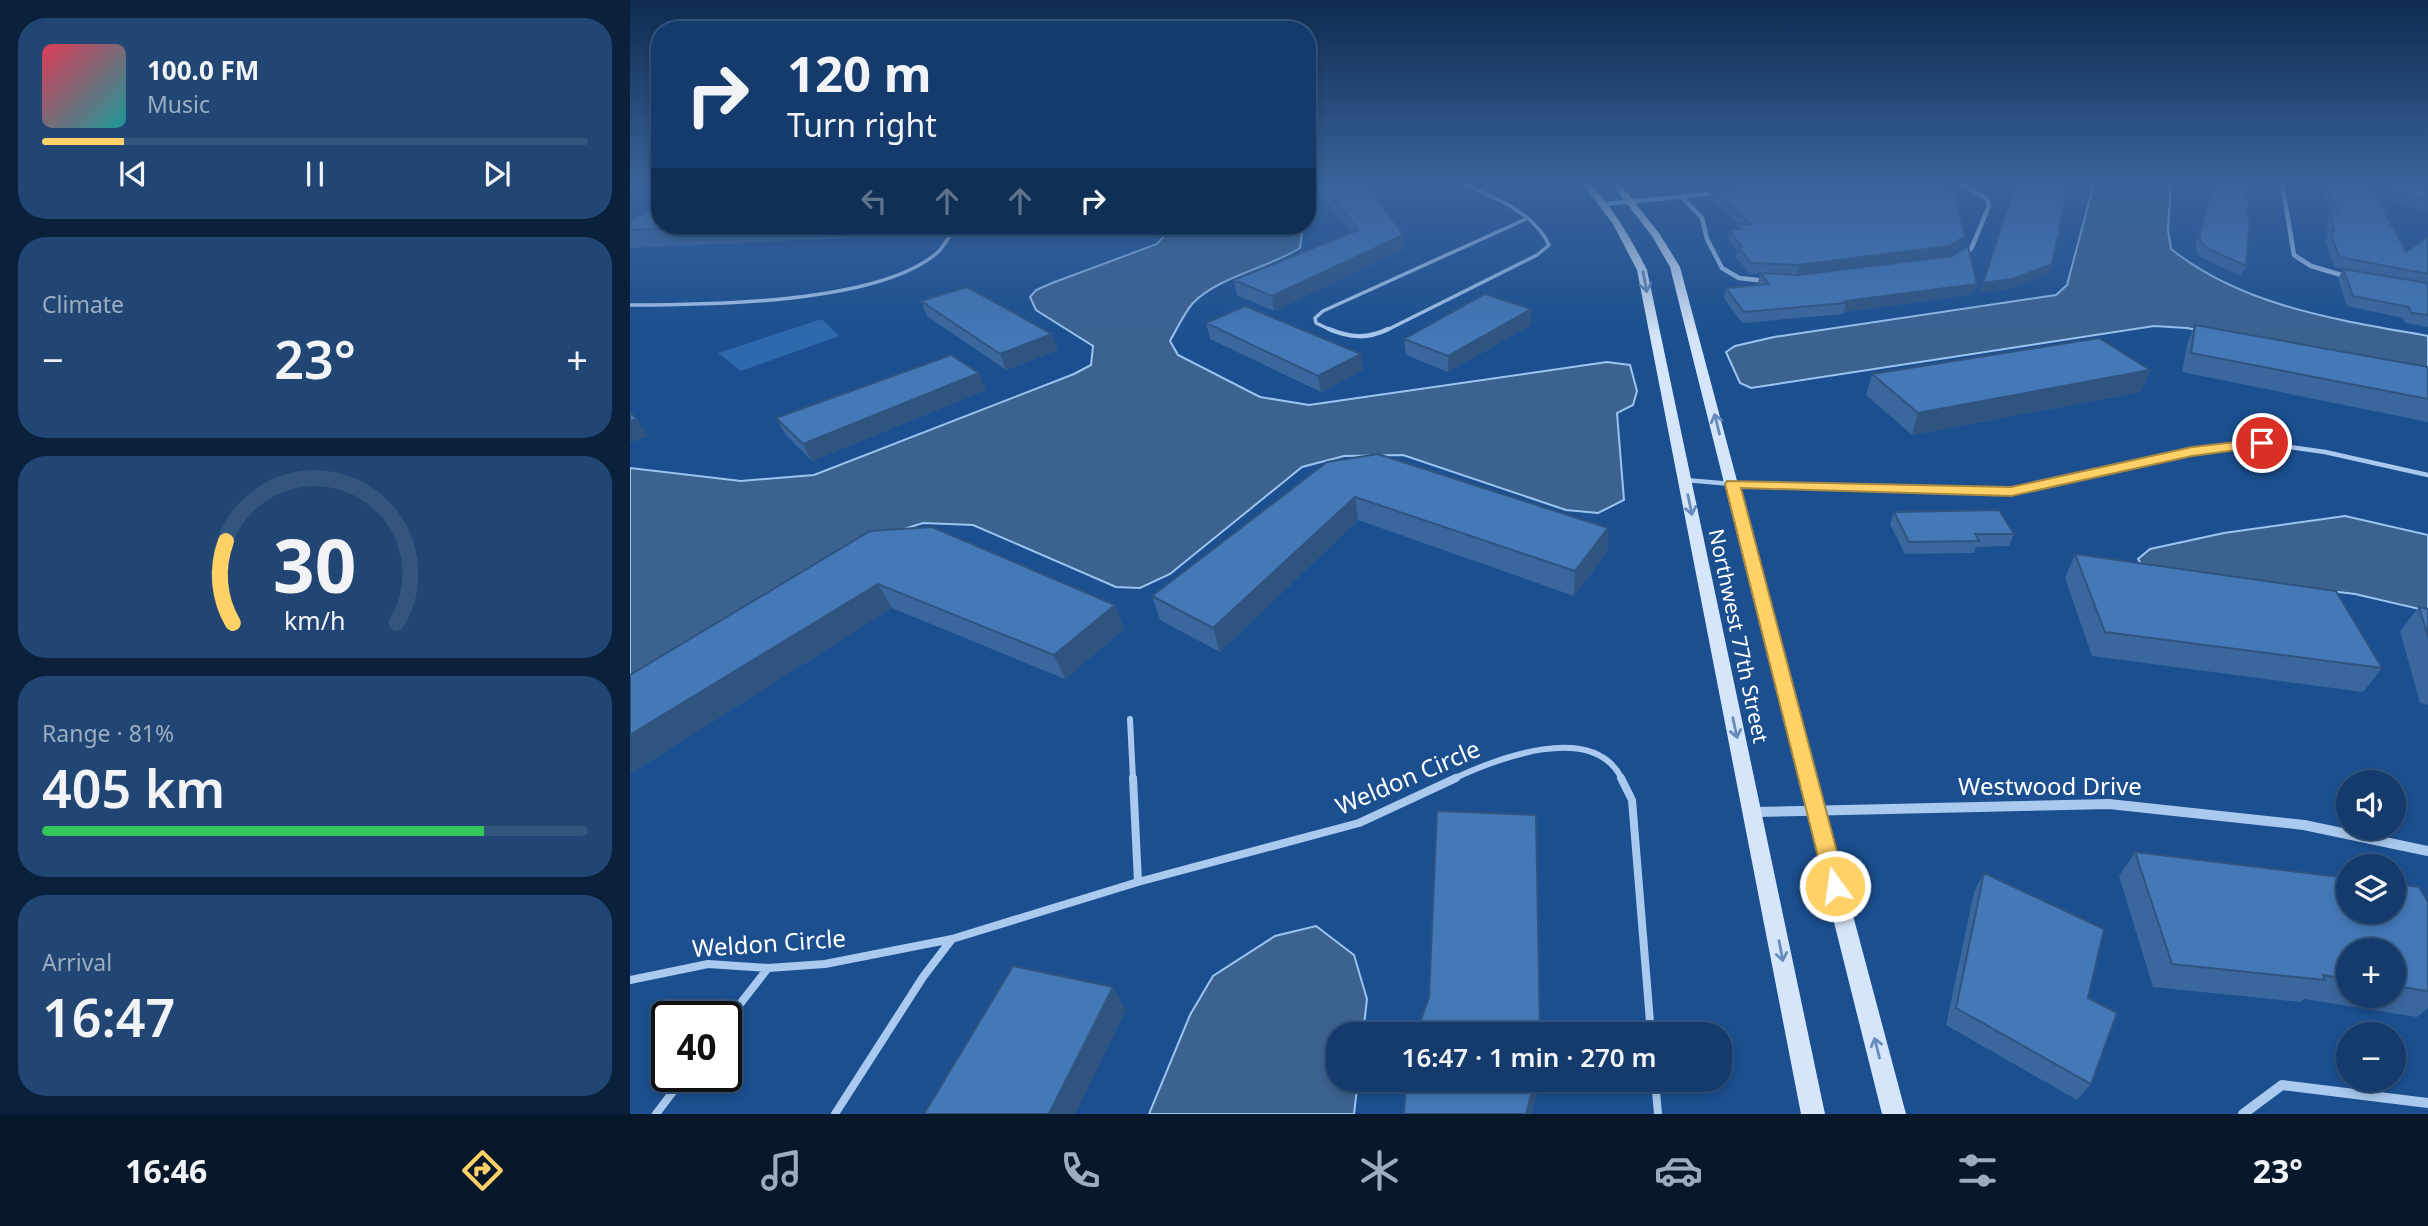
<!DOCTYPE html>
<html lang="en">
<head>
<meta charset="utf-8">
<style>
	:root { --surface:#143b6b; --page:#214673; --text:#f1f3f6; --muted:#9dadc1; --line:#33557e; --accent:#ffd166 }
	body { margin:0; font-family:"Noto Sans",sans-serif; background:var(--page); color:var(--text); height:100vh; display:flex; flex-direction:column; font-size:26px; white-space:nowrap }
	* { box-sizing:border-box; margin:0 }
	p { font-size:23px; color:var(--muted) }
	.icon { flex:none; width:38px; height:38px; fill:none; stroke:currentColor; stroke-width:2; stroke-linecap:round; stroke-linejoin:round }
	.map { position:relative; flex:1; overflow:hidden }
	.details { display:flex; flex-direction:column; gap:18px; padding:18px; background:#0b203b; width:630px }
	.details>* { flex:none }
	.top-card { position:absolute; left:21px; top:21px; width:665px; height:214px; border-radius:28px; box-shadow:0 4px 10px #0003,0 0 0 2px var(--line); background:#143b6b; color:var(--text); overflow:hidden }
	.tools { position:absolute; left:1706px; top:770px; display:grid; gap:14px }
	.tools a { display:grid; place-items:center; width:70px; height:70px; border-radius:50%; background:var(--surface); box-shadow:0 4px 10px #0003,0 0 0 2px var(--line); font-size:35px }
	.speed { position:absolute; left:21px; top:1001px; display:flex; gap:14px; font-size:35px; font-weight:700; text-align:center }
	.speed>* { display:grid; place-content:center; width:91px; height:91px; border-radius:50%; background:var(--surface); box-shadow:0 4px 10px #0003,0 0 0 2px var(--line); line-height:1 }
	.speed .limit { border:4px solid #111; border-radius:10px; background:#fff; color:#111 }
	.pin { position:absolute; display:grid; place-items:center; width:60px; height:60px; color:#fff; margin:-30px; border:4px solid #fff; border-radius:50%; box-shadow:0 2px 7px #0007 }
	.me { position:absolute; width:77px; margin:-38px; rotate:346deg; stroke-linejoin:round; filter:drop-shadow(0 0 5px #0008) }
	.turn { display:flex; align-items:center; gap:24px; height:147px; padding:0 21px; font-size:32px }
	.turn .icon { width:91px; height:91px; stroke-width:2.5 }
	.turn b { display:block; font-size:49px; line-height:60px }
	.lanes { display:flex; align-items:center; height:66px; padding:0 21px; background:#0003; justify-content:center; gap:35px; direction:ltr }
	.lanes .off { opacity:.35 }
	.big { font-size:52px; font-weight:600; line-height:1.1 }
	.details .widget { flex:1; display:flex; flex-direction:column; justify-content:center; gap:10px; min-width:0; padding:0 24px; border-radius:28px; background:var(--page) }
	.details .dial { align-items:center; gap:0 }
	.dial svg { height:182px; overflow:visible; fill:none; stroke:var(--line); stroke-width:7; stroke-linecap:round; text-anchor:middle }
	.dial text { fill:var(--text); stroke:none }
	.song { display:flex; align-items:center; gap:21px }
	.cover { width:84px; height:84px; border-radius:10px; background:linear-gradient(135deg,hsl(350 70% 55%),hsl(180 70% 35%)) }
	.played { height:7px; border-radius:4px; background:linear-gradient(90deg,var(--accent) 15%,var(--line) 15%) }
	.keys { display:flex; justify-content:space-around; direction:ltr }
	.heat { display:flex; justify-content:space-between; align-items:center; font-size:38px; direction:ltr }
	.charge { height:10px; border-radius:5px; background:linear-gradient(90deg,#34c759 81%,var(--line) 0) }
	.trip { position:absolute; left:696px; top:1022px; width:406px; height:70px; border-radius:28px; background:var(--surface); box-shadow:0 4px 10px #0003,0 0 0 2px var(--line); font-weight:600; line-height:70px; text-align:center }
	.menu { display:flex; height:112px; justify-content:space-around; align-items:center; background:#08182b; color:var(--muted) }
	.menu .icon { width:49px; height:49px }
	.menu .current { color:var(--accent) }
	.menu b { font-size:32px; color:var(--text) }
	main { display:flex; flex:1; min-height:0 }
	.map>svg:first-child { display:block }
	.green { fill:#2e69ad }
	.water { fill:#3c6290; stroke:#9cc4f0; stroke-width:2 }
	.lines { fill:none; stroke-linecap:round; stroke-linejoin:round }
	.lane-far3 { stroke:#a9c9ee; stroke-width:3.5 }
	.lane-far2 { stroke:#a9c9ee; stroke-width:4.5 }
	.lane-far1 { stroke:#a9c9ee; stroke-width:6 }
	.lane { stroke:#a9c9ee; stroke-width:8 }
	.street-far1 { stroke:#a9c9ee; stroke-width:4.5 }
	.street { stroke:#a9c9ee; stroke-width:10 }
	.secondary { fill:#d6e6fa; fill-rule:evenodd }
	.wall { fill:#3a679d; fill-rule:evenodd }
	.shaded-wall { fill:#305480 }
	.building { fill:#4478b7; stroke:#305480; stroke-width:2 }
	.oneway { stroke:#668bba }
	.route { fill:#ffd166; stroke:#a68842; stroke-width:2 }
	.labels { text-anchor:middle; stroke-width:5; stroke-linejoin:round; paint-order:stroke }
	.street-label { font-size:21px; fill:#fff; stroke:#1b4f8f }
	.near-street-label { font-size:24px; fill:#fff; stroke:#1b4f8f }
</style>
</head>
<body>
<main>
<section class="details">
<div class="widget">
<div class="song"><i class="cover"></i><div><b>100.0 FM</b><p>Music</p></div></div>
<div class="played"></div>
<div class="keys"><svg class="icon" aria-label="previous" viewBox="0 0 24 24"><path d="M18 5L8 12l10 7zM5 5v14"/></svg><svg class="icon" aria-label="pause" viewBox="0 0 24 24"><path d="M8 5v14M16 5v14"/></svg><svg class="icon" aria-label="next" viewBox="0 0 24 24"><path d="M6 5l10 7-10 7zM19 5v14"/></svg></div>
</div>
<div class="widget"><p>Climate</p>
<div class="heat"><a>−</a><b class="big">23°</b><a>+</a></div>
</div>
<div class="widget dial"><svg viewBox="0 0 100 80">
<path d="M14 69A42 42 0 1 1 86 69"/>
<path d="M14 69A42 42 0 0 1 11 33" stroke="#ffd166"/>
<text x="50" y="56" font-size="32" font-weight="700">30</text>
<text x="50" y="72" font-size="11">km/h</text>
</svg></div>
<div class="widget"><p>Range · 81%</p><b class="big">405 km</b><div class="charge"></div></div>
<div class="widget"><p>Arrival</p><b class="big">16:47</b></div>
</section>
<div class="map">
<svg width="1798" height="1114" viewBox="0 0 1798 1114">
	<rect width="100%" height="100%" fill="#1b4f8f"/>
	<path class="green" d="M192,319L209,336L111,371L88,353Z"/>
	<path class="water" d="M1464,183H1541L1538,230L1541,249C1614,307 1709,320 1798,336V376L1557,328L1524,326L1121,388L1110,383L1096,352L1105,346L1144,337L1426,295L1437,285Z
		M543,226H673L670,248C638,268 588,277 563,303C554,313 547,329 540,341L548,355L630,397L679,405L977,362L1000,365L1007,391L1003,405L987,413L994,500L968,513L936,510L773,455L714,456L672,467L540,574L510,588L486,587L343,525L293,523L217,547L0,682V468L111,481L184,475L444,374L461,365L463,346L406,310L400,297L406,290L422,283L527,244Z
		M1715,516L1798,535V611L1725,594L1514,569L1508,559L1520,549L1594,533Z
		M686,926L724,955L737,999L733,1034H709V1080H728L724,1114H519L560,1015L583,976L645,936Z"/>
	<g class="lines">
		<path class="lane-far3" d="M0,305C76,305 250,304 308,252C315,246 320,234 326,226
			M703,331L686,323L685,318L693,311L896,219
			M755,331L907,255L919,245C904,212 863,197 832,183"/>
		<path class="lane-far2" d="M699,329C720,338 738,339 758,329
			M1055,480L1102,484L1381,491L1562,451L1632,443L1695,452L1798,475"/>
		<path class="lane-far1" d="M500,719L503,779
			M823,779C866,759 963,720 992,779"/>
		<path class="lane" d="M503,778L508,882
			M991,778L1002,800L1021,1034
			M0,980L78,964L138,968L195,964L322,939
			M96,1022L138,968
			M1025,1080L1028,1114
			M26,1114L55,1076
			M205,1114L293,977L322,939L508,882L729,823L826,778"/>
		<path class="street-far1" d="M1331,183L1357,199L1359,206L1342,247L1335,256
			M1652,183L1664,255L1681,266L1718,277
			M1169,186L1200,183
			M1052,197L1072,218L1077,239L1092,268L1109,278L1136,281
			M975,204L1088,193"/>
		<path class="street" d="M1124,812L1479,804L1674,825L1798,851
			M1613,1114L1652,1085L1798,1103"/>
		<path class="secondary" d="M952,183H960C983,209 1001,238 1017,270L1195,1114H1171L1007,270L983,224Z
			M981,183H989L1029,233L1050,267L1276,1114H1252L1040,267L1022,236Z"/>
	</g>
	<path class="wall" d="M683,183H736L774,249L644,311L607,295L604,280L721,233Z
		M1060,183H1152L1069,190Z
		M1576,183H1618L1615,196L1617,216L1616,266L1611,276L1570,257L1565,248L1578,197L1572,196Z
		M1692,183H1798V212L1746,196L1776,252L1798,236V327L1775,323L1773,318L1717,306L1708,279L1713,269H1717L1704,267L1695,241L1698,236L1696,223L1701,214L1692,193L1694,189Z
		M1180,189L1333,245L1317,256L1347,284L1344,294L1214,312V314L1112,323L1094,298L1096,288L1129,285L1128,283L1130,274H1120L1106,257L1107,252L1098,239L1099,230L1107,229V224H1109L1080,199L1081,190Z
		M0,222L30,226H232L221,238L0,248Z
		M291,301L428,350L376,370L297,316Z
		M901,309V325L818,372L776,355L774,339Z
		M576,323L731,354L733,370L691,392L580,339Z
		M1565,325L1798,367V422L1552,372L1557,344Z
		M1520,370L1511,392L1282,435L1236,395L1242,374Z
		M356,390L182,461L156,435L146,418Z
		M697,462L978,528L977,552L944,596L728,520L590,652L530,620L522,596Z
		M1264,512L1384,534L1379,546L1346,547L1344,553L1275,554L1260,524Z
		M240,531L485,605L494,629L435,679L262,608L0,774Z
		M1445,554L1752,668L1733,692L1462,656L1435,578Z
		M1789,607L1798,609V705L1790,703L1770,631Z
		M1505,852L1798,902V1008L1787,1017L1674,999L1671,1002L1523,987L1489,876ZM1718,950H1764V996H1718Z
		M1354,873L1458,998L1461,1084L1447,1100L1316,1025L1344,892Z"/>
	<path class="shaded-wall" d="M1070,183H1152L1069,190Z
		M215,226H232L221,238Z
		M773,235L774,249L644,311L642,296Z
		M1335,236L1333,245L1317,256L1167,275L1169,265Z
		M1422,264L1418,274L1379,289L1350,293L1353,283Z
		M1347,284L1344,294L1214,312L1216,303L1215,301Z
		M901,309V325L818,372V356Z
		M422,334L428,350L376,370L370,354Z
		M731,354L733,370L691,392L688,376Z
		M1520,370L1511,392L1282,435L1288,413Z
		M349,373L356,390L182,461L173,444Z
		M7,419L18,436L0,443V421Z
		M725,497L728,520L590,652L583,628Z
		M978,528L977,552L944,596L945,571Z
		M248,584L262,608L0,774V735Z
		M485,605L494,629L435,679L424,655Z
		M483,987L496,1010L445,1114H419Z
		M905,1080H911L910,1081L902,1114H896Z"/>
	<path class="building" d="M691,183H736L773,235L642,296L604,280L728,230Z
		M1159,183H1174L1180,189L1237,183H1309L1325,194L1335,236L1320,246L1169,265L1121,263L1108,247H1112L1099,230L1111,229L1107,224H1121L1081,190Z
		M1386,183H1439L1422,264L1382,279L1353,283Z
		M1578,183H1618L1615,196L1621,197L1617,216L1620,217L1616,266L1575,247L1569,238L1582,188L1576,187Z
		M1699,183H1798V201L1739,183L1776,252L1798,236V274L1709,257L1700,231L1704,232L1701,213L1709,214L1696,184H1700Z
		M30,202V226H88L0,230V222Z
		M1338,246L1347,284L1215,301L1216,303L1114,312L1096,288L1139,284L1130,273L1169,275L1322,256Z
		M1713,269L1798,283V315L1781,313L1779,307L1723,296Z
		M337,287L422,334L370,354L291,301Z
		M855,294L901,309L818,356L774,339Z
		M615,306L731,354L688,376L576,323Z
		M1565,325L1798,367V399L1561,353Z
		M1469,338L1520,370L1288,413L1242,374Z
		M321,355L349,373L173,444L146,418Z
		M0,412L7,419L0,421Z
		M748,454L978,528L945,571L725,497L583,628L522,596L697,462Z
		M1369,510L1384,534H1345L1349,541L1279,542L1264,512Z
		M302,527L485,605L424,655L248,584L0,735V675L240,531Z
		M1445,554L1706,591L1752,668L1475,632Z
		M1789,607L1798,609V637Z
		M807,811L906,815L910,1034H786L799,997Z
		M1505,852L1718,878V912H1764V884L1789,887L1798,902V991L1764,986V950H1718V979L1693,975L1695,980L1542,964Z
		M1354,873L1474,929L1458,998L1487,1013L1461,1084L1326,1008Z
		M383,966L483,987L419,1114H294Z
		M776,1080H905L896,1114H774Z"/>
	<defs><path id="oneway-shaft" d="M-6 0H5M1.5-3L5.5 0L1.5 3" fill="none" stroke-width="1.6" stroke-linecap="round" stroke-linejoin="round" transform="scale(1.75)"/></defs>
	<g class="oneway">
		<use href="#oneway-shaft" transform="translate(1015 282) rotate(79)"/>
		<use href="#oneway-shaft" transform="translate(1087 424) rotate(-104)"/>
		<use href="#oneway-shaft" transform="translate(1060 505) rotate(78)"/>
		<use href="#oneway-shaft" transform="translate(1105 728) rotate(78)"/>
		<use href="#oneway-shaft" transform="translate(1151 951) rotate(79)"/>
		<use href="#oneway-shaft" transform="translate(1247 1048) rotate(-104)"/>
	</g>
	<linearGradient id="sky" x2="0" y2="1"><stop stop-color="#0f2b4f"/><stop offset="0.54" stop-color="#39639b"/><stop offset="1" stop-color="#39639b" stop-opacity="0"/></linearGradient>
	<rect width="1798" height="339" fill="url(#sky)"/>
	<path class="route" d="M1632,439L1637,441V446L1562,456L1381,496L1111,488L1216,886L1213,893L1205,896L1197,893L1095,484L1097,481L1381,487L1562,447Z"/>
	<g class="labels">
		<g class="street-label">
			<text transform="translate(1108 636) rotate(78)" y="7">Northwest 77th Street</text>
		</g>
		<g class="near-street-label">
			<text transform="translate(778 778) rotate(-23)" y="8">Weldon Circle</text>
			<text x="1420" y="795">Westwood Drive</text>
			<text transform="translate(139 944) rotate(-4)" y="8">Weldon Circle</text>
		</g>
	</g>
</svg>
<div class="tools">
<a><svg class="icon" aria-label="sound" viewBox="0 0 24 24"><path d="M4 9h4l5-4v14l-5-4H4zM17 9q2 3 0 6"/></svg></a>
<a><svg class="icon" aria-label="layers" viewBox="0 0 24 24"><path d="M12 4l9 5-9 5-9-5zM3 14l9 5 9-5"/></svg></a>
<a>+</a>
<a>−</a>
</div>
<div class="speed"><div class="limit">40</div></div>
<div class="pin" style="left:1632px;top:443px;background:#d93025"><svg class="icon" aria-label="arrive" viewBox="0 0 24 24"><path d="M6 21V4h12l-3 4 3 4H6"/></svg></div>
<svg class="me" style="left:1205px;top:886px" viewBox="-20 -20 40 40"><circle r="17" fill="#ffd166" stroke="#fff" stroke-width="3"/><path d="M0-11L8 9 0 5-8 9z" fill="#fff"/></svg>
<div class="trip">16:47 · 1 min · 270 m</div>
<div class="top-card">
<div class="turn"><svg class="icon" aria-label="right" viewBox="0 0 24 24"><path d="M7 20v-9h11M14 6l5 5-5 5"/></svg><div><b>120 m</b>Turn right</div></div>
<div class="lanes"><svg class="icon off" aria-label="left" viewBox="0 0 24 24"><path d="M17 20v-9H6M10 6l-5 5 5 5"/></svg><svg class="icon off" aria-label="ahead" viewBox="0 0 24 24"><path d="M12 20V5M6 11l6-6 6 6"/></svg><svg class="icon off" aria-label="ahead" viewBox="0 0 24 24"><path d="M12 20V5M6 11l6-6 6 6"/></svg><svg class="icon" aria-label="right" viewBox="0 0 24 24"><path d="M7 20v-9h11M14 6l5 5-5 5"/></svg></div>
</div>
</div>
</main>
<nav class="menu">
<b>16:46</b>
<svg class="icon current" aria-label="directions" viewBox="0 0 24 24"><path d="M12 3l9 9-9 9-9-9zM9 14v-3h6M13 9l2 2-2 2"/></svg>
<svg class="icon" aria-label="music" viewBox="0 0 24 24"><path d="M9 18V5l10-2v13"/><circle cx="6" cy="18" r="3"/><circle cx="16" cy="16" r="3"/></svg>
<svg class="icon" aria-label="phone" viewBox="0 0 24 24"><path d="M5 4h4l2 5-3 2q2 4 5 5l2-3 5 2v4C11 20 4 13 5 4z"/></svg>
<svg class="icon" aria-label="climate" viewBox="0 0 24 24"><path d="M12 3v18M4 7l16 10M4 17L20 7"/></svg>
<svg class="icon" aria-label="car" viewBox="0 0 24 24"><path d="M5 17H2v-5l4-1 3-4h7l3 4 3 1v5h-3M9 17h6M6 11h13"/><circle cx="7" cy="17" r="2"/><circle cx="17" cy="17" r="2"/></svg>
<svg class="icon" aria-label="filters" viewBox="0 0 24 24"><path d="M4 7h16M4 17h16"/><circle cx="9" cy="7" r="2"/><circle cx="15" cy="17" r="2"/></svg>
<b>23°</b>
</nav>
</body>
</html>
